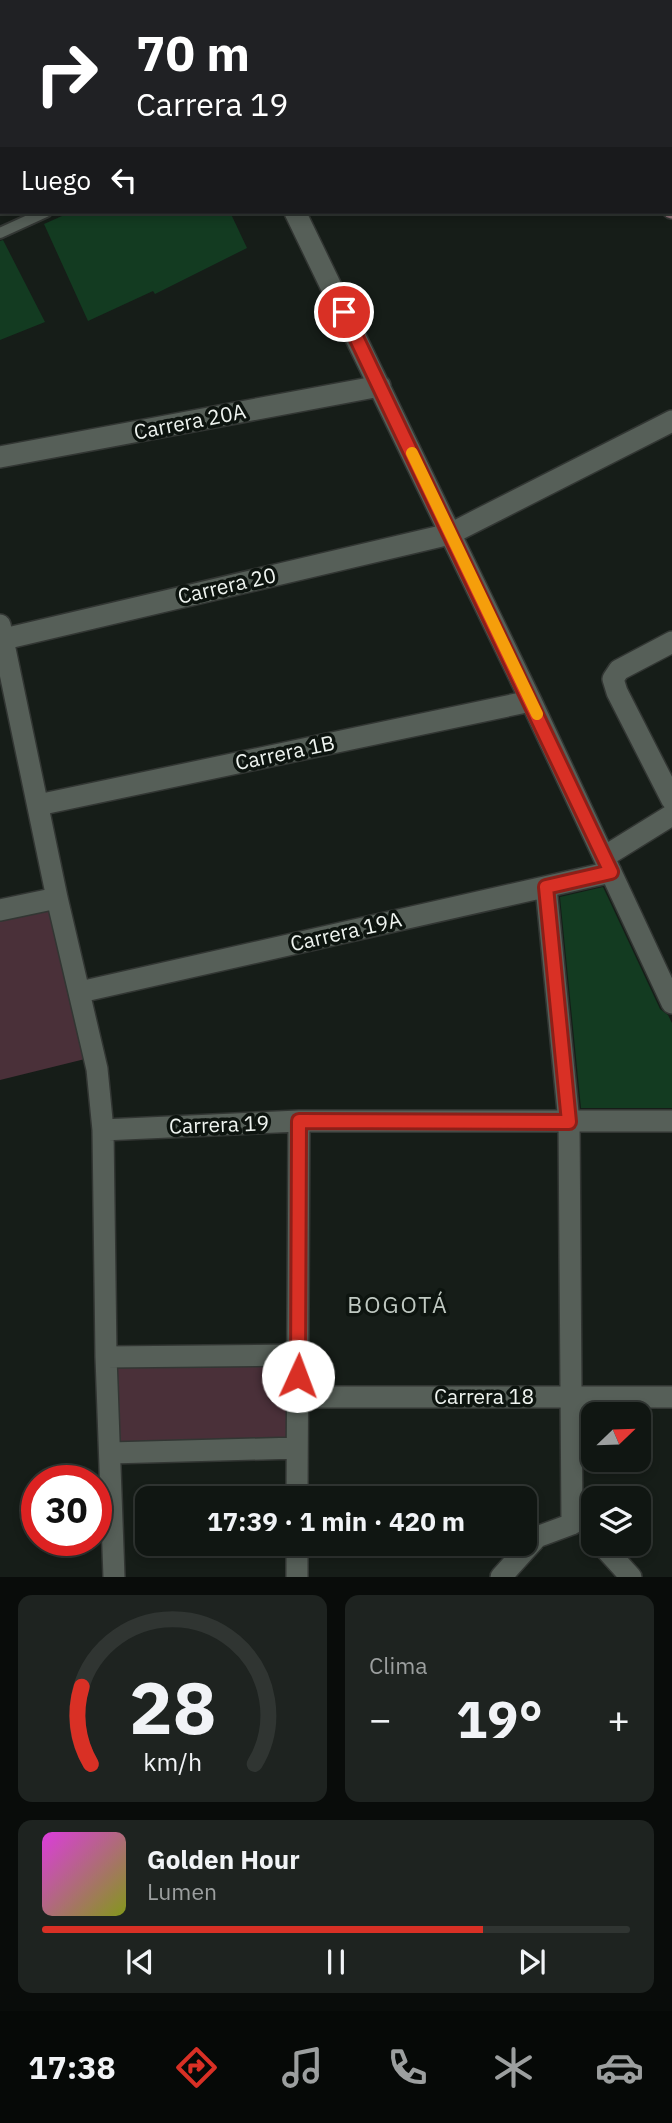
<!DOCTYPE html>
<html lang="es">
<head>
<meta charset="utf-8">
<style>
	:root { --surface:#101612; --page:#1e2320; --text:#f1f3f6; --muted:#9c9f9f; --line:#303532; --accent:#d93025 }
	body { margin:0; font-family:"IBM Plex Sans",sans-serif; background:var(--page); color:var(--text); height:100vh; display:flex; flex-direction:column; font-size:26px; white-space:nowrap }
	* { box-sizing:border-box; margin:0 }
	p { font-size:23px; color:var(--muted) }
	.icon { flex:none; width:38px; height:38px; fill:none; stroke:currentColor; stroke-width:2; stroke-linecap:round; stroke-linejoin:round }
	.map { position:relative; height:1577px; overflow:hidden }
	.sheet { display:flex; flex-direction:column; gap:18px; padding:18px; background:#090c0a; flex:1 }
	.sheet>* { flex:none }
	.hud { position:absolute; left:0px; top:0px; width:672px; height:214px; box-shadow:0 4px 10px #0003,0 0 0 2px var(--line); background:#202124; color:#fff; overflow:hidden }
	.needle { width:46px; rotate:67deg }
	.controls { position:absolute; left:581px; top:1402px; display:grid; gap:14px }
	.controls a { display:grid; place-items:center; width:70px; height:70px; border-radius:14px; background:var(--surface); box-shadow:0 4px 10px #0003,0 0 0 2px var(--line); font-size:35px }
	.speed { position:absolute; left:21px; top:1465px; display:flex; gap:14px; font-size:35px; font-weight:700; text-align:center }
	.speed>* { display:grid; place-content:center; width:91px; height:91px; border-radius:50%; background:var(--surface); box-shadow:0 4px 10px #0003,0 0 0 2px var(--line); line-height:1 }
	.speed .limit { border:10px solid #d22; background:#fff; color:#111 }
	.pin { position:absolute; display:grid; place-items:center; width:60px; height:60px; color:#fff; margin:-30px; border:4px solid #fff; border-radius:50%; box-shadow:0 2px 7px #0007 }
	.me { position:absolute; width:77px; margin:-38px; rotate:2deg; stroke-linejoin:round; filter:drop-shadow(0 0 5px #0008) }
	.turn { display:flex; align-items:center; gap:24px; height:147px; padding:0 21px; font-size:32px }
	.turn .icon { width:91px; height:91px; stroke-width:2.5 }
	.turn b { display:block; font-size:49px; line-height:60px }
	.then { display:flex; align-items:center; height:66px; padding:0 21px; background:#0003; gap:14px; font-size:26px }
	.big { font-size:52px; font-weight:800; line-height:1.1 }
	.sheet .tile { flex:1; display:flex; flex-direction:column; justify-content:center; gap:10px; min-width:0; padding:0 24px; border-radius:14px; background:var(--page) }
	.sheet .dial { align-items:center; gap:0 }
	.dial svg { height:182px; overflow:visible; fill:none; stroke:var(--line); stroke-width:7; stroke-linecap:round; text-anchor:middle }
	.dial text { fill:var(--text); stroke:none }
	.song { display:flex; align-items:center; gap:21px }
	.cover { width:84px; height:84px; border-radius:10px; background:linear-gradient(135deg,hsl(300 70% 55%),hsl(70 70% 35%)) }
	.played { height:7px; border-radius:4px; background:linear-gradient(90deg,var(--accent) 75%,var(--line) 75%) }
	.keys { display:flex; justify-content:space-around; direction:ltr }
	.heat { display:flex; justify-content:space-between; align-items:center; font-size:38px; direction:ltr }
	.sheet .tiles { flex:1; display:grid; gap:18px; grid-template-columns:1fr 1fr }
	.tile:last-child { grid-column:span 2 }
	.trip { position:absolute; left:135px; top:1486px; width:402px; height:70px; border-radius:14px; background:var(--surface); box-shadow:0 4px 10px #0003,0 0 0 2px var(--line); font-weight:800; line-height:70px; text-align:center }
	.tabs { display:flex; height:112px; justify-content:space-around; align-items:center; background:#060907; color:var(--muted) }
	.tabs .icon { width:49px; height:49px }
	.tabs .active { color:var(--accent) }
	.tabs b { font-size:32px; color:var(--text) }
	.map>svg:first-child { display:block }
	.green { fill:#4a3039 }
	.building { fill:#133b21 }
	.lines { fill:none; stroke-linecap:round; stroke-linejoin:round }
	.lane-casing { stroke:#323633; stroke-width:14 }
	.street-casing { stroke:#323633; stroke-width:24 }
	.secondary-casing { stroke:#323633; stroke-width:24 }
	.lane { stroke:#565f58; stroke-width:10 }
	.street { stroke:#565f58; stroke-width:21 }
	.secondary { stroke:#866b72; stroke-width:21 }
	.route-casing { stroke:#8d1f18; stroke-width:18 }
	.route { stroke:#d93025; stroke-width:12 }
	.slow { stroke:#f59e0b; stroke-width:12 }
	.labels { text-anchor:middle; stroke-width:7; stroke-linejoin:round; paint-order:stroke }
	.street-label { font-size:21px; fill:#eff4f0; stroke:#0d140f }
	.neighbourhood-label { font-size:23px; letter-spacing:2px; fill:#c0c9c2; stroke:#0d140f }
</style>
</head>
<body>
<div class="map">
<svg width="672" height="1577" viewBox="0 0 672 1577">
	<rect width="100%" height="100%" fill="#161d18"/>
	<path class="green" d="M49,910L85,1059L0,1080V920Z
		M113,1365L288,1366L290,1438L118,1444Z"/>
	<path class="building" d="M71,212H230L247,248L155,294L153,291L88,321L44,224Z
		M3,240L45,322L0,340V241Z
		M603,887L660,1009L668,1015L672,1023V1108H581L560,897Z"/>
	<g class="lines">
		<defs>
			<path id="lane" d="M0,233L46,212"/>
			<path id="street" d="M192,0L193,2
				M295,212L531,701L672,1003
				M0,457L380,386
				M0,625L57,898L97,1069L103,1130L106,1357L114,1577
				M4,639L450,534L672,421
				M672,642L619,670L613,679L617,692L672,800
				M38,805L531,701
				M604,857L672,815
				M546,887L569,1122L572,1524
				M0,910L57,898
				M80,992L611,872
				M103,1130L299,1121H672
				M106,1357L299,1355
				M297,1397H672
				M110,1453L297,1448
				M297,1498L299,1121
				M297,1544V1577
				M601,1544L631,1577
				M501,1577L537,1537L572,1524"/>
			<path id="secondary" d="M566,0L567,2
				M670,205L672,208"/>
		</defs>
		<use href="#lane" class="lane-casing"/>
		<use href="#street" class="street-casing"/>
		<use href="#secondary" class="secondary-casing"/>
		<use href="#lane" class="lane"/>
		<use href="#street" class="street"/>
		<use href="#secondary" class="secondary"/>
	</g>
	<g class="lines">
		<defs>
			<path id="route" d="M298,1376L299,1121L569,1122L546,887L611,872L344,312"/>
		</defs>
		<use href="#route" class="route-casing"/>
		<use href="#route" class="route"/>
		<path class="slow" d="M412,453L537,714"/>
	</g>
	<g class="labels">
		<g class="street-label">
			<text transform="translate(190 422) rotate(-11)" y="7">Carrera 20A</text>
			<text transform="translate(227 586) rotate(-13)" y="7">Carrera 20</text>
			<text transform="translate(285 753) rotate(-12)" y="7">Carrera 1B</text>
			<text transform="translate(346 932) rotate(-13)" y="7">Carrera 19A</text>
			<text transform="translate(219 1125) rotate(-2)" y="7">Carrera 19</text>
			<text x="484" y="1404">Carrera 18</text>
		</g>
		<g class="neighbourhood-label">
			<text x="398" y="1313">BOGOTÁ</text>
		</g>
	</g>
</svg>
<div class="controls">
<a><svg class="needle" viewBox="-14 -14 28 28"><path d="M0-13l5 13h-10z" fill="#e53935"/><path d="M0 13l5-13h-10z" fill="#9c9f9f"/></svg></a>
<a><svg class="icon" aria-label="layers" viewBox="0 0 24 24"><path d="M12 4l9 5-9 5-9-5zM3 14l9 5 9-5"/></svg></a>
</div>
<div class="speed"><div class="limit">30</div></div>
<div class="pin" style="left:344px;top:312px;background:#d93025"><svg class="icon" aria-label="arrive" viewBox="0 0 24 24"><path d="M6 21V4h12l-3 4 3 4H6"/></svg></div>
<svg class="me" style="left:298px;top:1376px" viewBox="-20 -20 40 40"><circle r="19" fill="#fff"/><path d="M0-13L10 11 0 6-10 11z" fill="#d93025"/></svg>
<div class="trip">17:39 · 1 min · 420 m</div>
<div class="hud">
<div class="turn"><svg class="icon" aria-label="right" viewBox="0 0 24 24"><path d="M7 20v-9h11M14 6l5 5-5 5"/></svg><div><b>70 m</b>Carrera 19</div></div>
<div class="then">Luego<svg class="icon" aria-label="left" viewBox="0 0 24 24"><path d="M17 20v-9H6M10 6l-5 5 5 5"/></svg></div>
</div>
</div>
<section class="sheet">
<div class="tiles">
<div class="tile dial"><svg viewBox="0 0 100 80">
<path d="M14 69A42 42 0 1 1 86 69"/>
<path d="M14 69A42 42 0 0 1 10 35" stroke="#d93025"/>
<text x="50" y="56" font-size="32" font-weight="700">28</text>
<text x="50" y="72" font-size="11">km/h</text>
</svg></div>
<div class="tile"><p>Clima</p>
<div class="heat"><a>−</a><b class="big">19°</b><a>+</a></div>
</div>
<div class="tile">
<div class="song"><i class="cover"></i><div><b>Golden Hour</b><p>Lumen</p></div></div>
<div class="played"></div>
<div class="keys"><svg class="icon" aria-label="previous" viewBox="0 0 24 24"><path d="M18 5L8 12l10 7zM5 5v14"/></svg><svg class="icon" aria-label="pause" viewBox="0 0 24 24"><path d="M8 5v14M16 5v14"/></svg><svg class="icon" aria-label="next" viewBox="0 0 24 24"><path d="M6 5l10 7-10 7zM19 5v14"/></svg></div>
</div>
</div>
</section>
<nav class="tabs">
<b>17:38</b>
<svg class="icon active" aria-label="directions" viewBox="0 0 24 24"><path d="M12 3l9 9-9 9-9-9zM9 14v-3h6M13 9l2 2-2 2"/></svg>
<svg class="icon" aria-label="music" viewBox="0 0 24 24"><path d="M9 18V5l10-2v13"/><circle cx="6" cy="18" r="3"/><circle cx="16" cy="16" r="3"/></svg>
<svg class="icon" aria-label="phone" viewBox="0 0 24 24"><path d="M5 4h4l2 5-3 2q2 4 5 5l2-3 5 2v4C11 20 4 13 5 4z"/></svg>
<svg class="icon" aria-label="climate" viewBox="0 0 24 24"><path d="M12 3v18M4 7l16 10M4 17L20 7"/></svg>
<svg class="icon" aria-label="car" viewBox="0 0 24 24"><path d="M5 17H2v-5l4-1 3-4h7l3 4 3 1v5h-3M9 17h6M6 11h13"/><circle cx="7" cy="17" r="2"/><circle cx="17" cy="17" r="2"/></svg>
</nav>
</body>
</html>
